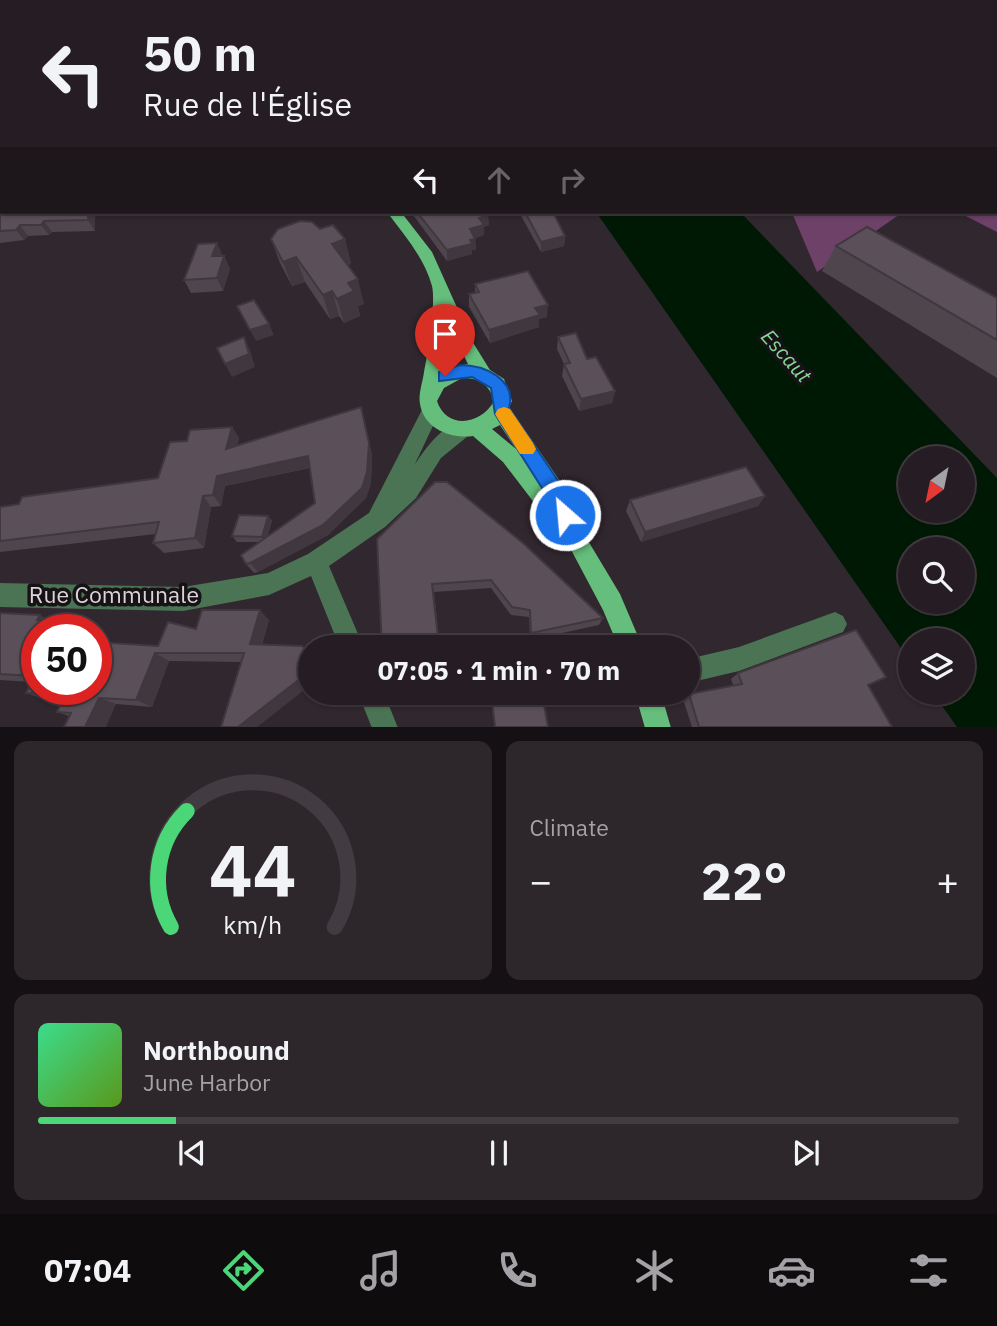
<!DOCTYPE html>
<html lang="en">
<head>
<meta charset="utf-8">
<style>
	:root { --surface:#251d23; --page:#2d262b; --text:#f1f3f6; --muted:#a3a2a6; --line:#423b41; --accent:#4bd677 }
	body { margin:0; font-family:"IBM Plex Sans",sans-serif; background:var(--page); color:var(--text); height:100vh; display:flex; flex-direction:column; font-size:26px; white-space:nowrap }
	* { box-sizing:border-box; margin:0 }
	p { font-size:23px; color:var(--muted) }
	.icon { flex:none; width:38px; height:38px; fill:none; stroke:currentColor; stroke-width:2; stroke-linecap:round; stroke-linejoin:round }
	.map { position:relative; height:727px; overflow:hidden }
	.details { display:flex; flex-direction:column; gap:14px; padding:14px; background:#141013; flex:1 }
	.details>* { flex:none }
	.guide { position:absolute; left:0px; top:0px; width:998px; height:214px; box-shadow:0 2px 5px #0004,0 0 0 2px var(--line); background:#251d23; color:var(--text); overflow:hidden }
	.needle { width:46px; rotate:213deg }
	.tools { position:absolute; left:898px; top:446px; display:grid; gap:14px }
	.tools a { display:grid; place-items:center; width:77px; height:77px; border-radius:50%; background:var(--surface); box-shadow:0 2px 5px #0004,0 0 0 2px var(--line); font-size:35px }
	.speed { position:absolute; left:21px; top:614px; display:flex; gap:14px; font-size:35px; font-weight:700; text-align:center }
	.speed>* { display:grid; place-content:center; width:91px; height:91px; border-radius:50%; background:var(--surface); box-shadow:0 2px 5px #0004,0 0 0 2px var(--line); line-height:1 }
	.speed .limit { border:10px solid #d22; background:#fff; color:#111 }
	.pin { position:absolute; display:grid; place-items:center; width:60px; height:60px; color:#fff; margin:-72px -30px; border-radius:50% 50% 50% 0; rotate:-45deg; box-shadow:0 0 7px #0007 }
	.pin .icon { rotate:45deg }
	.me { position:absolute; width:77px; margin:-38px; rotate:333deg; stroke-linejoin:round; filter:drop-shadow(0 0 5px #0008) }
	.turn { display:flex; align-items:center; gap:24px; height:147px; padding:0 28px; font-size:32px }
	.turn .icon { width:91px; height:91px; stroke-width:2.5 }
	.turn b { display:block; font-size:49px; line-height:60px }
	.lanes { display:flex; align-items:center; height:66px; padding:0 28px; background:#0003; justify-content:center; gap:35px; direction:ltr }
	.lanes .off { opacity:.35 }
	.big { font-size:52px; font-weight:700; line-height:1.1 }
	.details .widget { flex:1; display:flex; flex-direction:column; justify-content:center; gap:10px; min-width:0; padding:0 24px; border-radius:14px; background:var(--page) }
	.details .dial { align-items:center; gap:0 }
	.dial svg { height:182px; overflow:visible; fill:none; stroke:var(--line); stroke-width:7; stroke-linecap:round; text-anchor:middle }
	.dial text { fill:var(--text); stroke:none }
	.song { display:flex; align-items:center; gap:21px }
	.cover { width:84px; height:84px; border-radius:10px; background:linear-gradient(135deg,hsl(150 70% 55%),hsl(90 70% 35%)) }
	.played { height:7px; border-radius:4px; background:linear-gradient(90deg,var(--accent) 15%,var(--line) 15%) }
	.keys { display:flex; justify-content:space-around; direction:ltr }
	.heat { display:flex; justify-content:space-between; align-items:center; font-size:38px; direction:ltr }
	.details .tiles { flex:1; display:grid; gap:14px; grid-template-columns:1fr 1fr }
	.widget:last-child { grid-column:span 2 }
	.trip { position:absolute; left:298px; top:635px; width:402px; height:70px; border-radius:35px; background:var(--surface); box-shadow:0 2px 5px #0004,0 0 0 2px var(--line); font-weight:700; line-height:70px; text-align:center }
	.tab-bar { display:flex; height:112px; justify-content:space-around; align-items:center; background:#0f0c0e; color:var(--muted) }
	.tab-bar .icon { width:49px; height:49px }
	.tab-bar .selected { color:var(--accent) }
	.tab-bar b { font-size:32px; color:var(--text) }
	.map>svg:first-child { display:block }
	.green { fill:#6d4168 }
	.water { fill:#001905; fill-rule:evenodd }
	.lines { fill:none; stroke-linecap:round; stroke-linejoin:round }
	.minor { fill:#4b7454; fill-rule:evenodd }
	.major { fill:#65be7b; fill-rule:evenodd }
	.wall { fill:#4e454d }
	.shaded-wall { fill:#40383e }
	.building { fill:#5b5059; stroke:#40383e; stroke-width:2 }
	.route { fill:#1a73e8; stroke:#114b97; stroke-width:2 }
	.slow { fill:#f59e0b }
	.labels { text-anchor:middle; stroke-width:7; stroke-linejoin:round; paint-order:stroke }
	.water-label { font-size:21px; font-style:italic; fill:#83d797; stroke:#161215 }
	.near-street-label { font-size:23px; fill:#dad3d9; stroke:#161215 }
</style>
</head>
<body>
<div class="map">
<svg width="997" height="728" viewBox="0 0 997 728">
	<rect width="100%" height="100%" fill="#31272f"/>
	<path class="green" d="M823,0H997V232L958,212H996V2Z
		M788,212H903L817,272L793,215Z"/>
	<path class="water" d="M596,212H740L997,478V727H957L933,693H962V640H910V661ZM910,458H962V511H910ZM910,550H962V602H910Z"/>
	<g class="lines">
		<path class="minor" d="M431,403L438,406L440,411L414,466C424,450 447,417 468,424L471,430L468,436L441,458L416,498L385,527L329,566L364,648H340L311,576L269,595L183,611L0,607V583L183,587L268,573L308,554L369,513L424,406Z
			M835,612L843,616L847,624L843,632L739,671L688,683V659L739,647Z
			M358,693H384L398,728H372Z"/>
		<path class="major" d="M262,0H270L271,2H263Z
			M996,193H997V202H996Z
			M387,212H401L432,252L472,341L490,370L504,379L512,401L509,407L564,487L581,529L620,594L643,648H619L603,610L560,529L552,526L503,462L473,436C451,439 424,429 420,404C418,394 423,381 424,372C428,353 436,303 432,286C424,257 404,235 387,212ZM447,322L468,364L442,370ZM462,378C480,378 489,384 494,401C482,424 447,431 437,401L444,388ZM500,425L516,449L492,429Z
			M635,693H661L671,728H645Z"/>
	</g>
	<path class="wall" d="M0,132L2,212L95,215V231L52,232L49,235L28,236L24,240L0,243Z
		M411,212H487L489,225L484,227V235L475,238L476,250H472V254L447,261Z
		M519,212H553L565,236L564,246L541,252Z
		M320,229L345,239L351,264L347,265L364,304L358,306L360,316L344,323L339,316L330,319L305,282L292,286L280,263L271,239Z
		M836,246L997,298V378L822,271Z
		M223,256H224L230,269L223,291L191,293L184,280Z
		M475,284L547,317L539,319V327L490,343L469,307V294L475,293Z
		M558,337L587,359L615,391L612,403L579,411L562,376L564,364L557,349Z
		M364,419L372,455L371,483L366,498L328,535L258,572L254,573L246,564L259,542H237L232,536L268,516L272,521L267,536L315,503L310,468L225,486L221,506L211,507L204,548L164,553L153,543L156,534L0,552V507L19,504L158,478L187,441L232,427L239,438L237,446Z
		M765,496L758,506L641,542L626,511L630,500Z
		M377,539L603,618L599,625L530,640L529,617L511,615L491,588L434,592L440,648H382Z
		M0,613L50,620L62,621L79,630H37V690L158,646L196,629L269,620L262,644L310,653V685L257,727L241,662L169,661L152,707L116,704L69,716L57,712L62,701L46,700L26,693L31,682L0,680Z
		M738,673L868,685L892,727H692L683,699L689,694L733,685L731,679Z"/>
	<path class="shaded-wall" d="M88,212H93L95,215V231L88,220Z
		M488,215L489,225L484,227V235L470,239V229L479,218Z
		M44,221L52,232L49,235L41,225Z
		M20,225L28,236L24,240L16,230Z
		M565,236L564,246L541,252V242Z
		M345,239L351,264L339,269L332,244Z
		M475,239L476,250H472V254L447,261V250Z
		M217,243L223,256H212Z
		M224,256L230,269L223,291L217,278Z
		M296,257L305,282L292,286L283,262Z
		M358,279L364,304L358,306L360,316L344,323L337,299L348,283Z
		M332,291L339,316L330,319L323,295Z
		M548,305L547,317L539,319V327L490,343L489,330L535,308Z
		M269,324L274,335L256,341L250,330Z
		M244,337L250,350L255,367L232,377L225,364Z
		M615,391L612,403L579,411L581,399Z
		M361,407L372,455L371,483L366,498L328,535L258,572L250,563L367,472Z
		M232,427L239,438L234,460L226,449Z
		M308,456L313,467L225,486L221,506L213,495L217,476Z
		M203,496L211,507L204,548L195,538Z
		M765,496L758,506L641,542L645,532Z
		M268,516L272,521L266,542L262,537Z
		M432,584L434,592L440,648L439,646Z
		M260,610L269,620L260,653L250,644Z
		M40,615L58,625L37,620Z
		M62,621L79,630H57Z
		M155,653L169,661L152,707L136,700Z
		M310,671V685L257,727H238Z
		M99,698L116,704L106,727H85Z"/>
	<path class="building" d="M167,0H253L252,2H164Z
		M615,0H639L641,2H617Z
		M685,0H809L813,2H786L785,1L784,2H688Z
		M0,132H2V212H88V220L44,221L41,225H20L16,230L0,231Z
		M417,212H487L488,215L479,218L484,225L470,229L475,239L470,240L472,244L447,250Z
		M525,212H553L565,236L541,242Z
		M300,221L312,222L320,229L333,225L345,239L332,244L358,279L348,283L354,291L337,299L332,291L323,295L296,257L283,262L271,239L278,229Z
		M867,227L997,298V340L836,246Z
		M217,243L212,256H224L217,278L184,280L198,244Z
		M528,271L548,305L535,308L540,315L489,330L469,294L479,292L475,284Z
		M254,300L269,324L250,330L237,306Z
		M576,333L587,359L596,357L615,391L581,399L564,364L570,363L558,337Z
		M244,337L249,354L225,364L217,348Z
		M361,407L369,443L367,472L362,488L323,525L250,563L246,564L241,555L315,503L308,456L217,476L213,495L203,496L195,538L153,543L159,522L0,541V507L19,504L22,497L158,478L170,442L187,441L190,430L232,427L226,449Z
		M746,467L765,496L645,532L630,500Z
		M435,482H447L523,543L603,618L531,633L530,610L512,607L491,580L432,584L439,646L432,648H382L377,539Z
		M239,515L268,516L262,537L232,536Z
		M202,610H260L250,644L302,646L310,653V671L238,727H221L244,653H155L136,700L99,698L85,727H64L71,713L57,712L65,695L26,693L34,676L0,674V613L40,615L37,620L62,621L57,630H37V690H96V642L158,646L168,622L196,629Z
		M856,630L886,677L868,685L892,727H699L689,694L742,684L738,673Z
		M491,693H542L548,727H495Z"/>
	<path class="route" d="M460,365C484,365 517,379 509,408L563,488L575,515L572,521L565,524L558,521L549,499L495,414L491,388L472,377L439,381V372Z"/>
	<path class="slow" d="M504,407L510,409L533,443L536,449L533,454H520L498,419L495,414L498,409Z"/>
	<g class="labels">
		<g class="water-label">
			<text transform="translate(786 356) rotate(48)" y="7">Escaut</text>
		</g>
		<g class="near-street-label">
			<text x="114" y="603">Rue Communale</text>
		</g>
	</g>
</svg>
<div class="tools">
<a><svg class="needle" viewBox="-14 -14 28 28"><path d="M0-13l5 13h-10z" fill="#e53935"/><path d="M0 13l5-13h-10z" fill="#a3a2a6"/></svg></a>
<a><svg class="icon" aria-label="search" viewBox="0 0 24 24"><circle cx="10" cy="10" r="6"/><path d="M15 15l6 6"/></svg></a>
<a><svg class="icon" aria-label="layers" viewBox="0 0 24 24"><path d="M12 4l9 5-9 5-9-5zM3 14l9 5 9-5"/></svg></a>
</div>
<div class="speed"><div class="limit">50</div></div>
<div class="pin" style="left:445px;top:376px;background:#d93025"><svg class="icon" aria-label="arrive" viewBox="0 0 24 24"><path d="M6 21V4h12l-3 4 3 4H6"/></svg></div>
<svg class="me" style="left:565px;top:515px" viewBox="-20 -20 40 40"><circle r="17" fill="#1a73e8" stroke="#fff" stroke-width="3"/><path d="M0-11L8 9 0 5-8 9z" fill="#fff"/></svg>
<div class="trip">07:05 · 1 min · 70 m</div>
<div class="guide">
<div class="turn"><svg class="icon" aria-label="left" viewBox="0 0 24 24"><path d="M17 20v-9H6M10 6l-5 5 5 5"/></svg><div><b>50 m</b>Rue de l'Église</div></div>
<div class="lanes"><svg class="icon" aria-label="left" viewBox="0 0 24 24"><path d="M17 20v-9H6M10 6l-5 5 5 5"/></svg><svg class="icon off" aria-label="ahead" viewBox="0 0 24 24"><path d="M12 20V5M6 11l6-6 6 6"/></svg><svg class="icon off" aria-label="right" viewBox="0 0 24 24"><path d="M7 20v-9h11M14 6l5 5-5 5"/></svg></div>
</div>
</div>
<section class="details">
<div class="tiles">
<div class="widget dial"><svg viewBox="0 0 100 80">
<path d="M14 69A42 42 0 1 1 86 69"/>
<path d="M14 69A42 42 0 0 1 21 18" stroke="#4bd677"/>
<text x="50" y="56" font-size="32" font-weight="700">44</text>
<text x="50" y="72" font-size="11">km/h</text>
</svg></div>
<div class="widget"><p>Climate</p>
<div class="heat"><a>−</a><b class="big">22°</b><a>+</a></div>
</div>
<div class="widget">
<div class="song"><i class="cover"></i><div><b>Northbound</b><p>June Harbor</p></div></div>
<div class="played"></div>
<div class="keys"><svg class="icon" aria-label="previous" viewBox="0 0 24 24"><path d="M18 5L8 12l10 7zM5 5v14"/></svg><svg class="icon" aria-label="pause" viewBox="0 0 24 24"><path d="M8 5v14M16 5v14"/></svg><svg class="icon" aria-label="next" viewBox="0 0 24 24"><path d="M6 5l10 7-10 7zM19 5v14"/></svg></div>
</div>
</div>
</section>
<nav class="tab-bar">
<b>07:04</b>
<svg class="icon selected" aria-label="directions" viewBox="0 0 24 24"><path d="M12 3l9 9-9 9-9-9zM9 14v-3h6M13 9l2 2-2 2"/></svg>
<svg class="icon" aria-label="music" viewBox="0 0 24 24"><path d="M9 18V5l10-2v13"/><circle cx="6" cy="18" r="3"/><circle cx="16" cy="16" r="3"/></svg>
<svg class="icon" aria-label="phone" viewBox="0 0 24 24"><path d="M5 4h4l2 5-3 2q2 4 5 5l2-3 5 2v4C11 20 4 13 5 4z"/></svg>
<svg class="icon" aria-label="climate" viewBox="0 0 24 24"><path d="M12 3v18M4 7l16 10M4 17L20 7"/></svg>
<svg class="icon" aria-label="car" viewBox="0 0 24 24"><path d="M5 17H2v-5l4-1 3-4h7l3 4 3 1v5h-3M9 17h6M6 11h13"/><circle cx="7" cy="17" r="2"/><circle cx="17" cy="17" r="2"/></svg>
<svg class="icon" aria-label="filters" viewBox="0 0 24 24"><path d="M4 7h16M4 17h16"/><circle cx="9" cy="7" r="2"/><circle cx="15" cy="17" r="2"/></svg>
</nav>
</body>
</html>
